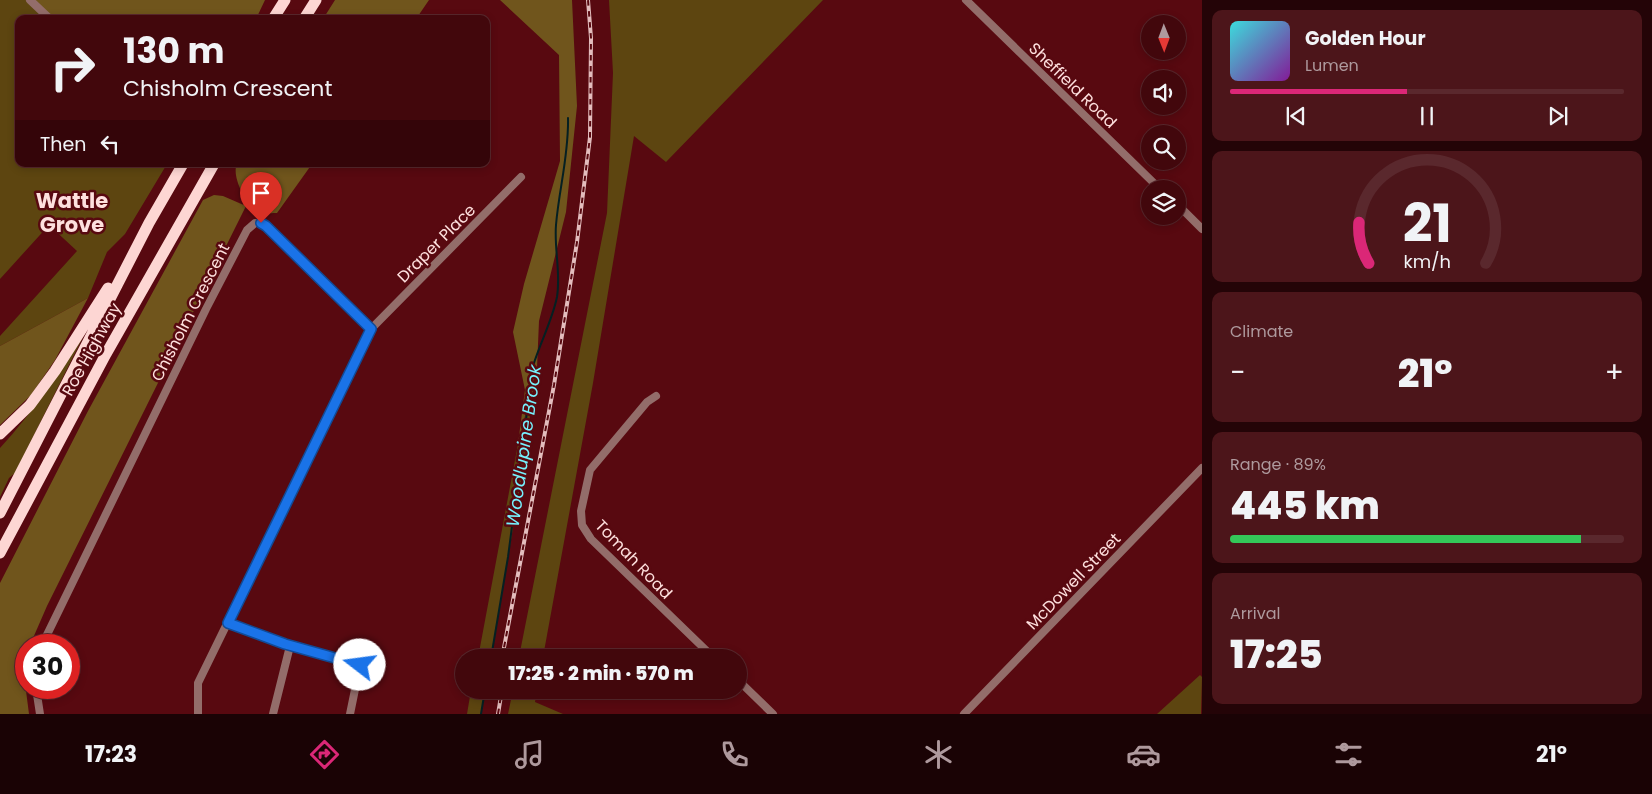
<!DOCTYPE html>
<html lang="en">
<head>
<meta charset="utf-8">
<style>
	:root { --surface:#42070c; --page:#4c151a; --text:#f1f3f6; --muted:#ae999d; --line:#5a282d; --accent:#db2777 }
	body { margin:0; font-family:Poppins,sans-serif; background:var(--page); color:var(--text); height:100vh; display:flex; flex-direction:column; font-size:19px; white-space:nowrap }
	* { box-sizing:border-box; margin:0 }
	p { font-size:16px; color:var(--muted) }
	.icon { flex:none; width:28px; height:28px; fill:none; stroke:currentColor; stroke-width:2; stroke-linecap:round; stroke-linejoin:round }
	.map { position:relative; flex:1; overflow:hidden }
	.drawer { display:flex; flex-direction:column; gap:10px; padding:10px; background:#240407; width:450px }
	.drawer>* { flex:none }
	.guide { position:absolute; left:15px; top:15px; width:475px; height:152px; border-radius:10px; box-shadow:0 2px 8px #0003,0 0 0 1px var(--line); background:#42070c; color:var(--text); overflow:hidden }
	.needle { width:32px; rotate:179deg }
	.tools { position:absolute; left:1141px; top:15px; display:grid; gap:10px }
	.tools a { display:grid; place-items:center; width:45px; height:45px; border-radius:50%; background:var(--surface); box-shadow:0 2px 8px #0003,0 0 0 1px var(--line); font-size:25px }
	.speed { position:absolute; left:15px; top:634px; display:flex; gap:10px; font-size:25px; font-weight:700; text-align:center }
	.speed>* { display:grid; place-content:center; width:65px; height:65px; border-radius:50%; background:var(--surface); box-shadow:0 2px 8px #0003,0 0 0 1px var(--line); line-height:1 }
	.speed .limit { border:8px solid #d22; background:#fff; color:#111 }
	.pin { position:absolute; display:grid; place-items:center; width:42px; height:42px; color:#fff; margin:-51px -21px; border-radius:50% 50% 50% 0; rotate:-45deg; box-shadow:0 0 5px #0007 }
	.pin .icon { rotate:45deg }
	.me { position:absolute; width:55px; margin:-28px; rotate:285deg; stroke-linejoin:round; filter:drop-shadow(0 0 4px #0008) }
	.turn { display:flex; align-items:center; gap:18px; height:105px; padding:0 25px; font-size:22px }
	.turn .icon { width:65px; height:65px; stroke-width:2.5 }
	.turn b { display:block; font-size:35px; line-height:42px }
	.then { display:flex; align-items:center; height:48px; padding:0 25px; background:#0003; gap:10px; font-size:19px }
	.big { font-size:38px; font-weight:800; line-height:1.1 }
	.drawer .card { flex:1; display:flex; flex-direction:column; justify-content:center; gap:8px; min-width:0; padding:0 18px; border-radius:10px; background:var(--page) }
	.drawer .dial { align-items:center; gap:0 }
	.dial svg { height:130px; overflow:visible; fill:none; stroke:var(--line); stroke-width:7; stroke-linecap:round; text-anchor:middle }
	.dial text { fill:var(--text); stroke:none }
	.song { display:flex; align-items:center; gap:15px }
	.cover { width:60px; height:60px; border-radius:8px; background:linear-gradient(135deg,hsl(180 70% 55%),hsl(290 70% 35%)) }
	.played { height:5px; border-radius:2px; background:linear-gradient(90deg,var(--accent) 45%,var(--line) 45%) }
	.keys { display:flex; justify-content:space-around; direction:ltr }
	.heat { display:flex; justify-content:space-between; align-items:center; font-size:28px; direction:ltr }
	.charge { height:8px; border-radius:4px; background:linear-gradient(90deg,#34c759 89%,var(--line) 0) }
	.trip { position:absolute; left:455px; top:649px; width:292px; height:50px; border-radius:25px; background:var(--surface); box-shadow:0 2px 8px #0003,0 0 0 1px var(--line); font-weight:800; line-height:50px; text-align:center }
	.tab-bar { display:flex; height:80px; justify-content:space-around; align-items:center; background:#1a0305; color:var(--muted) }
	.tab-bar .icon { width:35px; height:35px }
	.tab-bar .selected { color:var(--accent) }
	.tab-bar b { font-size:22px; color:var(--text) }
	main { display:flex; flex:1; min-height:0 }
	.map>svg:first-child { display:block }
	.green { fill:#5d4510 }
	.forest { fill:#70551c }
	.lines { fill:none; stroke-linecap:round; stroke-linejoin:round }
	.stream { stroke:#052022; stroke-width:2 }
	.minor { stroke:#936d6a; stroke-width:8 }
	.highway { stroke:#fdd6d3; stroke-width:11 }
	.rail-casing { stroke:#e3bdbd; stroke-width:4 }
	.rail { stroke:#580910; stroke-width:2; stroke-dasharray:5.5; stroke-linecap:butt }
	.route-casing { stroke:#114b97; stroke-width:12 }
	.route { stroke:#1a73e8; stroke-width:9 }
	.labels { text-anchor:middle; stroke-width:5; stroke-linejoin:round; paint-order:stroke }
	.street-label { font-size:16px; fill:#fee0de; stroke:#580910 }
	.water-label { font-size:18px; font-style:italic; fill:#76f2fe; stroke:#580910 }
	.district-label { font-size:21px; font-weight:bold; fill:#fee0de; stroke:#580910 }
</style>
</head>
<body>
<main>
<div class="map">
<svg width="1202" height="714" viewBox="0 0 1202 714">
	<rect width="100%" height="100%" fill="#580910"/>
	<path class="green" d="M0,0H30L50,19H19V164H167L125,234L107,252L88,298L0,346V336L77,251L49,225L0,279Z
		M609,0H823L666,162L634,136L593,383L543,657H519L607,213L613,73Z
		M85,333L15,473L9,478L0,497V448C33,412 59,374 85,333Z
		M534,382L525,458L491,657L478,658L518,444Z
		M1200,675L1202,677L1201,714H1157Z
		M471,690H485L481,714H467Z
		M513,690H537L535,702L563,714H508Z"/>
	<path class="forest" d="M30,0H265L256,19H50Z
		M335,0H429L416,19H323Z
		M500,0H572L577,106L566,212L539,321L537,368L518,444L525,390L513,332L524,284L560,161L559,55Z
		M237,164H312L277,213C272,213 262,214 258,211C246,205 231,176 237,164Z
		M214,195L223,196L246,206L47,606L30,645H26L25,683L29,714H0V583L88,411L203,200Z
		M88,298L55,360L31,395L0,425V346Z"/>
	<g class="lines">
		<path class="stream" d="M491,658L508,557L533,366C540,343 552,321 557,297C561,273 554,249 556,225C559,189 569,154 568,118
			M481,714L485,690"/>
		<path class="minor" d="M30,0L50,19
			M966,0L1160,189
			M1178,205L1202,229
			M371,329L521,177
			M656,396L647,402L590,470L581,511L582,525L591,539L714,658
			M228,623L285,644L360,665L350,714
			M42,645L206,309L247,230L255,223H261L371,329L198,683V714
			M739,681L773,714
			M36,688L40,714
			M273,714L290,646
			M964,714L1202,468"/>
		<path class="highway" d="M273,19L285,0
			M304,19L316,0
			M0,434L30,405L55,371L108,288
			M0,513L149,223L183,164
			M0,553L106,354L214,164"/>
		<defs>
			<path id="rail" d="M502,658L554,385L577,242L590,137L591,38L588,0
				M498,714L502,690"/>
		</defs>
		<use href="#rail" class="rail-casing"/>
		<use href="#rail" class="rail"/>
	</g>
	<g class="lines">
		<defs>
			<path id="route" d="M261,223L266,226L371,329L228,623L285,644L360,665"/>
		</defs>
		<use href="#route" class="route-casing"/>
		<use href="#route" class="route"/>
	</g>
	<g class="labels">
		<g class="street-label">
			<text transform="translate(1073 85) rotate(44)" y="6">Sheffield Road</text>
			<text transform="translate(436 243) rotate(-45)" y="6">Draper Place</text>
			<text transform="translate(190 312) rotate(-63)" y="6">Chisholm Crescent</text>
			<text transform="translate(91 349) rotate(-61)" y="6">Roe Highway</text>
			<text transform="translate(634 559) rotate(46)" y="6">Tomah Road</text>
			<text transform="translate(1073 581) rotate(-46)" y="6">McDowell Street</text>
		</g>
		<g class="water-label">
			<text transform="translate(524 446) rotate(-82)" y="6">Woodlupine Brook</text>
		</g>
		<g class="district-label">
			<text x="72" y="208">Wattle<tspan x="72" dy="24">Grove</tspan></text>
		</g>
	</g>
</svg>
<div class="tools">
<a><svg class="needle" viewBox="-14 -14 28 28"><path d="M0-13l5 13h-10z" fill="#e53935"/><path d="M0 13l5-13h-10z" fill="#ae999d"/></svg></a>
<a><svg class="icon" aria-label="sound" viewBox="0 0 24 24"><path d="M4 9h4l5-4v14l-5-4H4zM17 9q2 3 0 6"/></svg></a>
<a><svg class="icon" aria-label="search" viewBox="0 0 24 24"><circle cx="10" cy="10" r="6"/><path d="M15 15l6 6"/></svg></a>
<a><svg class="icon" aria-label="layers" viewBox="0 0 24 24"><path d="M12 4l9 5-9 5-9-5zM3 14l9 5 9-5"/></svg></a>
</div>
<div class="speed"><div class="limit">30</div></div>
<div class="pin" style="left:261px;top:223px;background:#d93025"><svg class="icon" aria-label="arrive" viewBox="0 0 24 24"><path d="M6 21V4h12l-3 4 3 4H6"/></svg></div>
<svg class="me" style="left:360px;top:665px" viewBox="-20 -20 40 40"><circle r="19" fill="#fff"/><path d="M0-13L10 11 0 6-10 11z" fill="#1a73e8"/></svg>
<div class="trip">17:25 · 2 min · 570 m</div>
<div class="guide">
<div class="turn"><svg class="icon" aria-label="right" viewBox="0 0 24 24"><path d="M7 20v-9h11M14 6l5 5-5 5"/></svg><div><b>130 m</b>Chisholm Crescent</div></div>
<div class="then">Then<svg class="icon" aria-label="left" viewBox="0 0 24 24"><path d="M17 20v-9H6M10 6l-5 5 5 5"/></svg></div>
</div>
</div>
<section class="drawer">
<div class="card">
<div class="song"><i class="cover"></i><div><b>Golden Hour</b><p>Lumen</p></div></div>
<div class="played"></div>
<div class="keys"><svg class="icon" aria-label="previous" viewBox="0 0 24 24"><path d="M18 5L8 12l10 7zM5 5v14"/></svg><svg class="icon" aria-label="pause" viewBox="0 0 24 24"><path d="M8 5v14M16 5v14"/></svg><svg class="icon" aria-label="next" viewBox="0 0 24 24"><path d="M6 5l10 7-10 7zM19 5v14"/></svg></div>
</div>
<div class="card dial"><svg viewBox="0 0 100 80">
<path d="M14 69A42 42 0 1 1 86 69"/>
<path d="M14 69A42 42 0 0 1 8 44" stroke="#db2777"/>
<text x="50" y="56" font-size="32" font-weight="700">21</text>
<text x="50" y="72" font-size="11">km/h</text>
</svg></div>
<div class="card"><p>Climate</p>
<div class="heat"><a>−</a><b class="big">21°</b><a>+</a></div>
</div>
<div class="card"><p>Range · 89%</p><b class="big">445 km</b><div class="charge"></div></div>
<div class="card"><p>Arrival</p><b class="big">17:25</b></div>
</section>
</main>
<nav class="tab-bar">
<b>17:23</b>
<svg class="icon selected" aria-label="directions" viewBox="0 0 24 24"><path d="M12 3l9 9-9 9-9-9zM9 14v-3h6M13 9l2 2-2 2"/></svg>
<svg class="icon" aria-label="music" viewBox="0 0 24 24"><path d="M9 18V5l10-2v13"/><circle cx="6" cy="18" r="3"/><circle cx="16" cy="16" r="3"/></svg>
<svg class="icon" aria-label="phone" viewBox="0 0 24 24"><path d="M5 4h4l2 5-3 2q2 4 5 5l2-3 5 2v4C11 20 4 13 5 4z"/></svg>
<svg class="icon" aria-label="climate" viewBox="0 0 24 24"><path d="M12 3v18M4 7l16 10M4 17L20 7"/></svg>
<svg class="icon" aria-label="car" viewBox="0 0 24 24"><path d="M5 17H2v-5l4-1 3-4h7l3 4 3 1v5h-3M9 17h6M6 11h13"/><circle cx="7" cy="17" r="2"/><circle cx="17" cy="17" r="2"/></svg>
<svg class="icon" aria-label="filters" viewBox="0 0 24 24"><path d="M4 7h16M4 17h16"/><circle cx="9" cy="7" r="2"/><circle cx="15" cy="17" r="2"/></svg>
<b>21°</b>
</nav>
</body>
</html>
